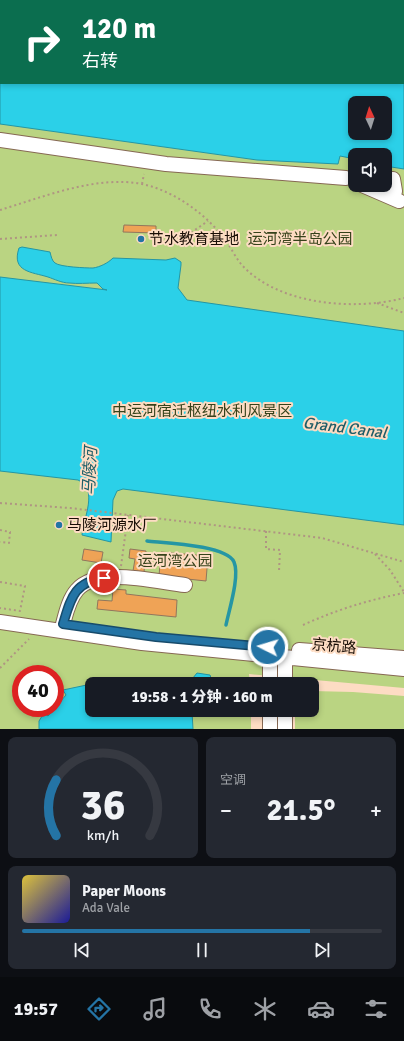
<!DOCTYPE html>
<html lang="zh">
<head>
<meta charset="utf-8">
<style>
	:root { --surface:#171b24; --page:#242831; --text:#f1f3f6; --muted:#9ea1a6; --line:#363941; --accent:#2474a5 }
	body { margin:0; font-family:Signika,"Noto Sans SC",sans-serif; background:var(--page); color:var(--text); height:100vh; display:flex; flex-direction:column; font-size:15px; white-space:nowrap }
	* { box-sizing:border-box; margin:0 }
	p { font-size:13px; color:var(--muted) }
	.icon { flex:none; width:22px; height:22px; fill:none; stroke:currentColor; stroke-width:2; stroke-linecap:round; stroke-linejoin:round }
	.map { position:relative; height:729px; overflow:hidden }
	.side { display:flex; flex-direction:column; gap:8px; padding:8px; background:#0d0f14; flex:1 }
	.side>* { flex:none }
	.hud { position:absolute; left:0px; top:0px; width:404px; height:84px; box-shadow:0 2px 6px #0003; background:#0b6e4f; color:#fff; overflow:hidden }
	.needle { width:26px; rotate:356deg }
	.controls { position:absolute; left:348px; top:96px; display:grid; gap:8px }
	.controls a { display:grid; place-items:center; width:44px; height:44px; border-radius:8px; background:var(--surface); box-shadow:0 2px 6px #0003; font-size:20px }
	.speed { position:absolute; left:12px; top:665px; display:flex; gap:8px; font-size:20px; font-weight:700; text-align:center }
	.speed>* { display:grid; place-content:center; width:52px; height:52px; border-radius:50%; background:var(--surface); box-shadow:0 2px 6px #0003; line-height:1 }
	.speed .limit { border:6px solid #d22; background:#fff; color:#111 }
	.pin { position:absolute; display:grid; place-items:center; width:34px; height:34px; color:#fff; margin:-17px; border:2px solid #fff; border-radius:50%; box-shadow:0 1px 4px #0007 }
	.me { position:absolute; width:44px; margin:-22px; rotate:275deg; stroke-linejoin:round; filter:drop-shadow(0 0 3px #0008) }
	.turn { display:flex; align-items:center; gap:14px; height:84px; padding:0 16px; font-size:18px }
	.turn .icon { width:52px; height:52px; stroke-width:2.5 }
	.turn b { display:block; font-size:28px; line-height:34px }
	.big { font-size:30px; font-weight:800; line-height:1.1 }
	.side .card { flex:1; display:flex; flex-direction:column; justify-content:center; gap:6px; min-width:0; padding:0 14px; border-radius:8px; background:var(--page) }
	.side .dial { align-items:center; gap:0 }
	.dial svg { height:104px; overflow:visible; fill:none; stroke:var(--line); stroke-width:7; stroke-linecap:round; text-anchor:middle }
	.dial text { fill:var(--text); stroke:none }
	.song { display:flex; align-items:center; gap:12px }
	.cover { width:48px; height:48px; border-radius:6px; background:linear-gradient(135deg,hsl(50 70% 55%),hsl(240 70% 35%)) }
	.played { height:4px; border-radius:2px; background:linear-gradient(90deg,var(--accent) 80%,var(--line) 80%) }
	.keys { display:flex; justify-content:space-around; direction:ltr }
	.heat { display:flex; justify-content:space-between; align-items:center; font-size:22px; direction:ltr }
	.side .tiles { flex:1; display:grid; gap:8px; grid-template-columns:1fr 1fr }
	.card:last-child { grid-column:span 2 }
	.trip { position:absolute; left:85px; top:677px; width:234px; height:40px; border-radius:8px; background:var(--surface); box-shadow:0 2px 6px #0003; font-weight:800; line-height:40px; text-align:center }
	.dock { display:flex; height:64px; justify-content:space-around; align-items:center; background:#090b0e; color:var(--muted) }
	.dock .icon { width:28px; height:28px }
	.dock .selected { color:var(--accent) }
	.dock b { font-size:18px; color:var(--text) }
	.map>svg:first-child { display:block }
	.green { fill:#bad482; fill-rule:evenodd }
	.water { fill:#2bd0e8; stroke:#2596a4; fill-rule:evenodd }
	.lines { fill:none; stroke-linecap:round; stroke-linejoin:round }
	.stream { stroke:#2596a4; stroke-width:3.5 }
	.building { fill:#efa356; stroke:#91765d }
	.minor-casing { stroke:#866853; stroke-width:16 }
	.path { stroke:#af9582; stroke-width:2; stroke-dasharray:2 3; stroke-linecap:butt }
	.minor { stroke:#fff; stroke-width:14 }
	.route-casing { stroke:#174b6b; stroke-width:10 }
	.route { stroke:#2474a5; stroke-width:7 }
	.poi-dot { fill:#2474a5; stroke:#fddcc3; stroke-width:1.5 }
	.labels { text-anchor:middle; stroke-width:4; stroke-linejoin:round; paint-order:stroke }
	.poi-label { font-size:15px; fill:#180d05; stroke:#fddcc3; text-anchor:start }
	.park-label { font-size:15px; fill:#36421a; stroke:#fddcc3 }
	.street-label { font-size:15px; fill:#180d05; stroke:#fddcc3 }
	.water-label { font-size:16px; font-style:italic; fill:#1f5d67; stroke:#fddcc3 }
</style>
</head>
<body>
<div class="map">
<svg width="404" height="729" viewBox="0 0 404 729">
	<rect width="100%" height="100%" fill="#fddcc3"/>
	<path class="green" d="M0,0H404V688L249,674L250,684H92V710H251V729H0ZM1,1H403V83H1ZM355,103H385V133H355ZM355,155H385V185H355ZM21,674H55V708H21Z
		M312,691L353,692L404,696V729H295V710H312Z"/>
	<path class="water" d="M0,0H404V169L385,166V155H355V159L340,156L338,164L257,160L0,124ZM1,1H403V83H1ZM355,103H385V133H355Z
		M22,247L50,252C51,256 52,261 55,263C60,267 86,268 93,268C100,267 108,263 113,258L166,260L175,258L181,262V265L178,288L187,300L404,331V525L123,489L117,491L113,500L111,542L82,535C83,519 99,489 78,480L0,471V277L107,290L103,289L97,283C87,283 78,284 69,283C62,283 54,279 48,277C32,272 11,272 19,248Z
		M197,673L210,675L213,684H188Z
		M115,679L144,684H92V710H193L192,712L193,729H39V721L44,713L48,716L66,695L63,690Z"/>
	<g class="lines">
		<path class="stream" d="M147,541C165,543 226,545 234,562C240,576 229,610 226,625"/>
	</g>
	<path class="building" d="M124,225L156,226V233L123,232Z
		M84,549L103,552L101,563L82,560Z
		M130,549L146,551L144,572L133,571L135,559L129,558Z
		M161,552L208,556L206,581L159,576Z
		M113,589L126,590V594L177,600L176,617L97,609L98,600L112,601Z"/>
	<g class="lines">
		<defs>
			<path id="minor" d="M0,140L166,164L346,178
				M362,185L399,201
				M393,198L395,191L393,179
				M0,622L142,643L404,669
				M63,624C66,613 69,599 77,590C97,566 157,582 185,585
				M299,650L404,658
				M270,684V657L276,648L285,658V684
				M270,710V729
				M285,710V729"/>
		</defs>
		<use href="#minor" class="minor-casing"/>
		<path class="path" d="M142,184L144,174
			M0,210C43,197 97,175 142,184C171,190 200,210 219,232C228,241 233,254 241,264C277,305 354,311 404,298
			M0,239L57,235
			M167,239L189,234L208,221
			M377,303L404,313
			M0,503L70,508L322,538L404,562
			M0,530L10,532L9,543L0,542
			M266,531V549L280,550L279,571
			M375,554L390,570L404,592
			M121,566L128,515
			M0,582L25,586L20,611L0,608
			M303,625C336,610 368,600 404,593
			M0,668L29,639"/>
		<use href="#minor" class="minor"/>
	</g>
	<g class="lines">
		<defs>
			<path id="route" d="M104,578C74,582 71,598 63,624L156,637L268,647"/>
		</defs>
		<use href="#route" class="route-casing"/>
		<use href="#route" class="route"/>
	</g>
	<g class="poi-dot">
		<circle cx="141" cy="239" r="4"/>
		<circle cx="59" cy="525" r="4"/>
	</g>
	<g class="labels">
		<g class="poi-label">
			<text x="149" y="244">节水教育基地</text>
			<text x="67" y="530">马陵河源水厂</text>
		</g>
		<g class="park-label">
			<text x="300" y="244">运河湾半岛公园</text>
			<text x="202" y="416">中运河宿迁枢纽水利风景区</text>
			<text x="175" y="566">运河湾公园</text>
		</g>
		<g class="street-label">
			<text transform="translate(334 646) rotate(5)" y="5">京杭路</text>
		</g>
		<g class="water-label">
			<text transform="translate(345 427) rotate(7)" y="6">Grand Canal</text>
			<text transform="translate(89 471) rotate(-87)" y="6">马陵河</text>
		</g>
	</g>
</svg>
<div class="controls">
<a><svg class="needle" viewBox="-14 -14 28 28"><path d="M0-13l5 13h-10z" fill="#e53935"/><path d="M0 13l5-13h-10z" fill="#9ea1a6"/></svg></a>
<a><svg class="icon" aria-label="sound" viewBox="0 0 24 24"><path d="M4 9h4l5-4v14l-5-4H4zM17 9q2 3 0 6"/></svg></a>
</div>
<div class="speed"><div class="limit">40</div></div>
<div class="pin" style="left:104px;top:578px;background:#d93025"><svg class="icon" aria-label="arrive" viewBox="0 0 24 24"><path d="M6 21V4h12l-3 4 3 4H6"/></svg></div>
<svg class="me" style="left:268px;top:647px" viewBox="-20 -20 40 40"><circle r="17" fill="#2474a5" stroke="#fff" stroke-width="3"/><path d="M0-11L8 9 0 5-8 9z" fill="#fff"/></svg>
<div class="trip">19:58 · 1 分钟 · 160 m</div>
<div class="hud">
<div class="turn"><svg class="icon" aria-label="right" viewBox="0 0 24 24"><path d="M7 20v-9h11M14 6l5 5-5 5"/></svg><div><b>120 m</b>右转</div></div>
</div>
</div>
<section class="side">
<div class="tiles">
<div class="card dial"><svg viewBox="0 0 100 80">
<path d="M14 69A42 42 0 1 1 86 69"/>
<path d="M14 69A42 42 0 0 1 14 26" stroke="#2474a5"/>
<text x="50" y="56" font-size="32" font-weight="700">36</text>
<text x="50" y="72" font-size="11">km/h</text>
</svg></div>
<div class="card"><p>空调</p>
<div class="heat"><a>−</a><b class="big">21.5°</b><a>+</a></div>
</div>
<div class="card">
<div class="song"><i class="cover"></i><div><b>Paper Moons</b><p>Ada Vale</p></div></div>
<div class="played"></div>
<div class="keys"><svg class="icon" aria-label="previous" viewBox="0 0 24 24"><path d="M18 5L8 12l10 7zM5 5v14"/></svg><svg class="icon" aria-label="pause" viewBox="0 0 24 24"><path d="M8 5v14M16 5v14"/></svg><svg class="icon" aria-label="next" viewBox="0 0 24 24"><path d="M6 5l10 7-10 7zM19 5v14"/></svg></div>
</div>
</div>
</section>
<nav class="dock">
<b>19:57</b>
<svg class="icon selected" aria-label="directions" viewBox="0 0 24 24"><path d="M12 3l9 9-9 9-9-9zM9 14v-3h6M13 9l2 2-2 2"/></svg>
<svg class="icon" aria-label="music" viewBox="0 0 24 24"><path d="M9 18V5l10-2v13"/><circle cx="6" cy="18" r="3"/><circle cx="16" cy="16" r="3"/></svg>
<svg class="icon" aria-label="phone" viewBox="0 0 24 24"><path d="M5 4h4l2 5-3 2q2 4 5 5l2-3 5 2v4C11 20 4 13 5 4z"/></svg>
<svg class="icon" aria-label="climate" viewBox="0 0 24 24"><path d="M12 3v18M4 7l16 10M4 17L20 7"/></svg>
<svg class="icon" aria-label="car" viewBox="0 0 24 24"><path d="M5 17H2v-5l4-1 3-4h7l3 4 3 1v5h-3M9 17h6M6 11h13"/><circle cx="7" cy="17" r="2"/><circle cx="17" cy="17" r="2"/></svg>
<svg class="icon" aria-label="filters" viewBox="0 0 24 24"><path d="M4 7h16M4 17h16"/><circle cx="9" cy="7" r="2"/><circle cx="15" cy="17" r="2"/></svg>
</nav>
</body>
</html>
